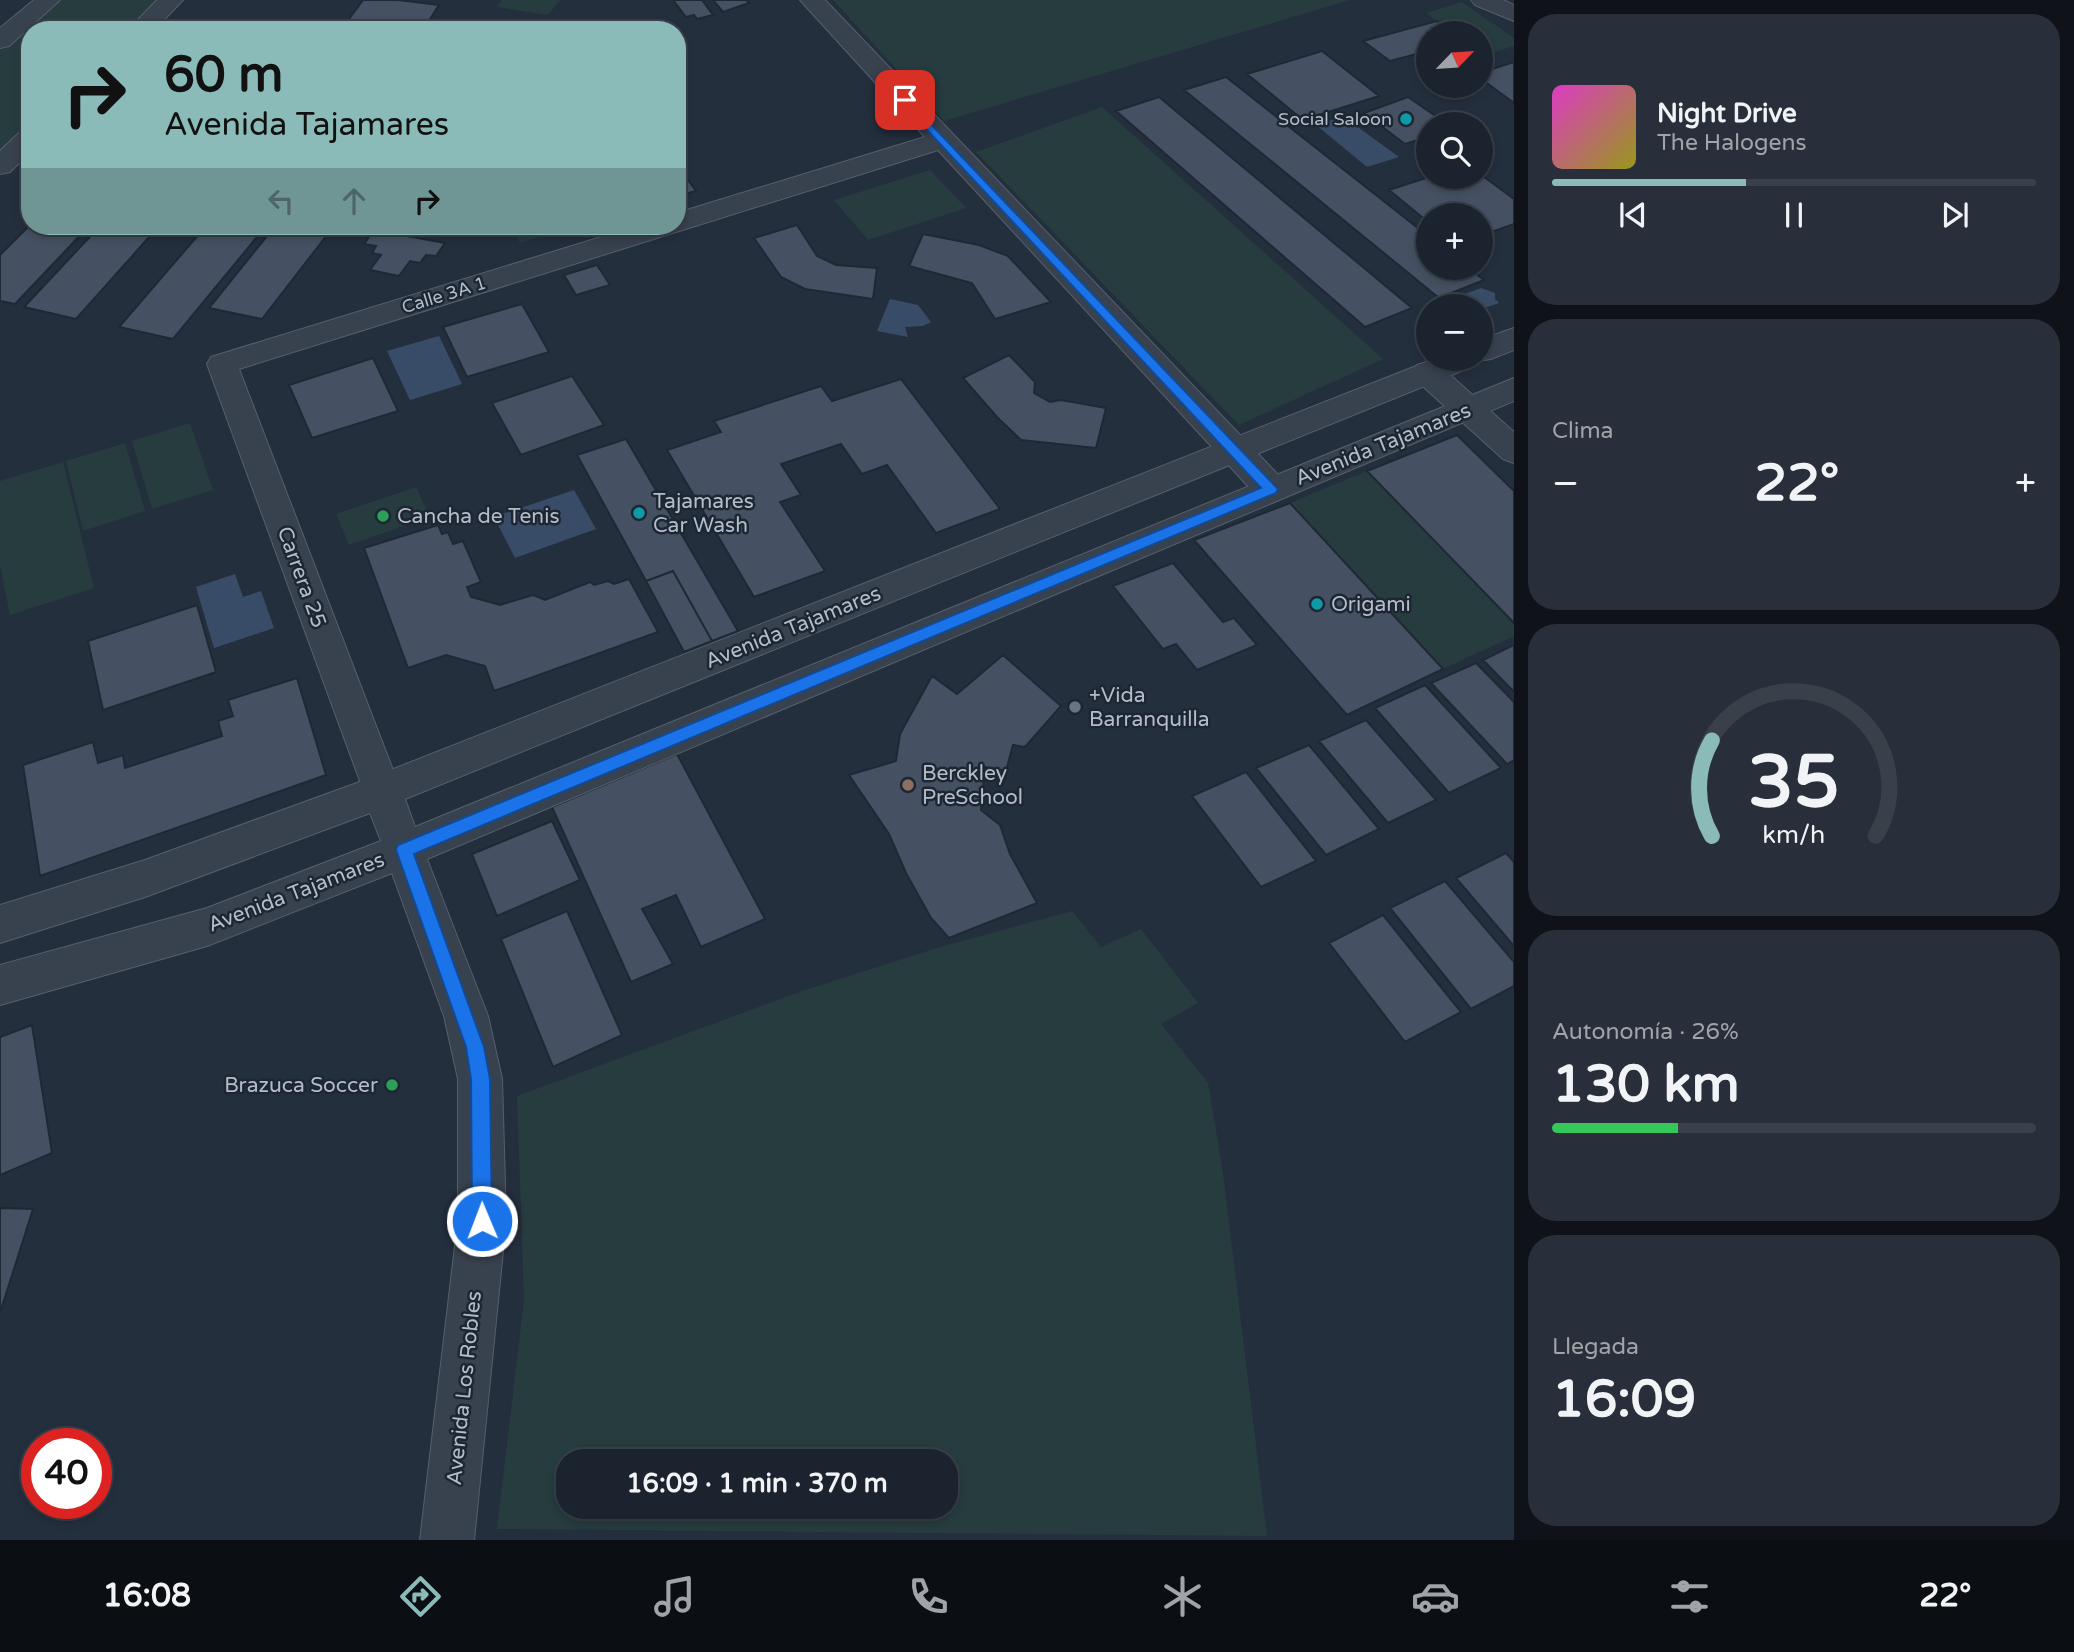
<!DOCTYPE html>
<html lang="es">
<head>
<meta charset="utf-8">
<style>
	:root { --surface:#1b232e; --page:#282f3a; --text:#f1f3f6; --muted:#a0a4aa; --line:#39404a; --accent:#8bbbb9 }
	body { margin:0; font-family:"Varela Round",sans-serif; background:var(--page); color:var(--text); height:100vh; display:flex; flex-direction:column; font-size:26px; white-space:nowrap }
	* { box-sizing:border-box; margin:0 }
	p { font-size:23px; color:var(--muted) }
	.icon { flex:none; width:38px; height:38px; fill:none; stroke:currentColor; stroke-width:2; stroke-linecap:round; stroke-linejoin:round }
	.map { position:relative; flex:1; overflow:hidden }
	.panel { display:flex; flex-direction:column; gap:14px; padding:14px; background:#0f1319; width:560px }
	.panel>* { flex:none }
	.guide { position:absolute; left:21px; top:21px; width:665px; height:214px; border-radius:28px; box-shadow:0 4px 10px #0003,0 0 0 2px var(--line); background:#8bbbb9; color:#111; overflow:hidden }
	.needle { width:46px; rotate:65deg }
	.buttons { position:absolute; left:1416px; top:21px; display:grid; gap:14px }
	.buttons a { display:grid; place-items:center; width:77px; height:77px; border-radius:50%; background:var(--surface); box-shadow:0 4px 10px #0003,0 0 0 2px var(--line); font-size:35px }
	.speed { position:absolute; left:21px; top:1428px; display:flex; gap:14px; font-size:35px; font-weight:700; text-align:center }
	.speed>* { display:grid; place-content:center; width:91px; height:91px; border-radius:50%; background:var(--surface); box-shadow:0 4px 10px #0003,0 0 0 2px var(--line); line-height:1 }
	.speed .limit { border:10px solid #d22; background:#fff; color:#111 }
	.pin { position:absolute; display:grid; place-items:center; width:60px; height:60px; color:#fff; margin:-30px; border-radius:14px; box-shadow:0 4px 10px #0006 }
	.me { position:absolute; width:77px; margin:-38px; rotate:359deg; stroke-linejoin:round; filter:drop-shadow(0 0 5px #0008) }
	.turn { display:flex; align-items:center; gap:24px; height:147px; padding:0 28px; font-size:32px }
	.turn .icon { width:91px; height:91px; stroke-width:2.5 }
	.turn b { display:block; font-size:49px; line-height:60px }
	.lanes { display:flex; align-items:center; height:66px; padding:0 28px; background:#0003; justify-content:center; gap:35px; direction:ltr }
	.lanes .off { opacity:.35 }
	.big { font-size:52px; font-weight:800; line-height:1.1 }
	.panel .widget { flex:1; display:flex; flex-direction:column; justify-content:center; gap:10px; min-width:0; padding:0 24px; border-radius:28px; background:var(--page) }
	.panel .dial { align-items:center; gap:0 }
	.dial svg { height:182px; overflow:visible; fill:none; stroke:var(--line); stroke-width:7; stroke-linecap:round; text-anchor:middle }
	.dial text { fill:var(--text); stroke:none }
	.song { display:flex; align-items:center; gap:21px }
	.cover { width:84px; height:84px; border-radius:10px; background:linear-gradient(135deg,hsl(310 70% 55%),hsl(60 70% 35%)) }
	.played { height:7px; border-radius:4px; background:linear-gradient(90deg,var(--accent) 40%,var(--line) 40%) }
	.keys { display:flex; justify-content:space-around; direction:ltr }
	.heat { display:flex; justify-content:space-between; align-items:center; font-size:38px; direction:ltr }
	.charge { height:10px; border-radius:5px; background:linear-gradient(90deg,#34c759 26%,var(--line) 0) }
	.trip { position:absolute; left:556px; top:1449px; width:402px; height:70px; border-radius:28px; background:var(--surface); box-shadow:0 4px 10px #0003,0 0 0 2px var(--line); font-weight:800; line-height:70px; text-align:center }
	.dock { display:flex; height:112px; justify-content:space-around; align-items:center; background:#0b0e12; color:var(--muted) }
	.dock .icon { width:49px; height:49px }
	.dock .on { color:var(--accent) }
	.dock b { font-size:32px; color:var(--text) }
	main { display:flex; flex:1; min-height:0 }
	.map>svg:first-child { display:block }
	.green { fill:#263c3f; fill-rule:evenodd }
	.water { fill:#394c67 }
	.building { fill:#455162; stroke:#1f2835; stroke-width:2 }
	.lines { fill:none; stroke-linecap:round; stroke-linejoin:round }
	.minor-casing { stroke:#565f6c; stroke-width:2 }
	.tertiary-casing { stroke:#565f6c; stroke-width:2 }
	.minor { fill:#38414e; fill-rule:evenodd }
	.tertiary { fill:#38414e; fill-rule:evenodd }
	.route { fill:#1a73e8; stroke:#114b97; stroke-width:2 }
	.culture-dot { fill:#0f9aa8; stroke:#1d2633; stroke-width:2.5 }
	.leisure-dot { fill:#2e9e5b; stroke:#1d2633; stroke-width:2.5 }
	.worship-dot { fill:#6b7280; stroke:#1d2633; stroke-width:2.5 }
	.education-dot { fill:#8d6e63; stroke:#1d2633; stroke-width:2.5 }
	.labels { text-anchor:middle; stroke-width:5; stroke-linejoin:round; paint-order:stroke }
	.far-poi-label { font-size:18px; fill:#b4bcc9; stroke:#1d2633; text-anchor:end }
	.far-street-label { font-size:18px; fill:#b4bcc9; stroke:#1d2633 }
	.street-label { font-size:21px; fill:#b4bcc9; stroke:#1d2633 }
	.poi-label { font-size:21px; fill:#b4bcc9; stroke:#1d2633; text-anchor:start }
</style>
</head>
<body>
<main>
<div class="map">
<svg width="1514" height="1540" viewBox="0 0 1514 1540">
	<rect width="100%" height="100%" fill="#242f3e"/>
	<path class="green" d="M52,0H168L136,30H30V132L0,161V45Z
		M502,0H560L548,15L497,7Z
		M833,0H1350L944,121Z
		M1462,2L1514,38V46L1486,55L1481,51L1480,33H1455L1426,13Z
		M1102,107L1383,359L1239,425L976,152Z
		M930,170L966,208L868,240L834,200Z
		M509,226H575L520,243Z
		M190,423L213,490L152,509L132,441Z
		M125,443L145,511L83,531L66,461Z
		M63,462L94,588L10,615L0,565V481Z
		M1367,471L1514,623V636L1443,669L1290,503Z
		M416,487L430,517L349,545L336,514Z
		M1072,911L1101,947L1141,929L1198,1003L1161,1024L1208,1083L1223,1173L1267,1536L497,1529L524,1300L517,1096L805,990L937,948ZM569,1461H947V1507H569Z"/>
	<path class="water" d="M1344,117L1399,157L1367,167L1315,124Z
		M1481,288L1495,293V299L1499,303L1481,309L1480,306H1445L1441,303Z
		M890,299L918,305L931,322L923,326L905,327L908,337L877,331Z
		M439,336L462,384L410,400L387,351Z
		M574,490L596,529L515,558L494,517Z
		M235,574L243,597L261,591L274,628L214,648L196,587Z"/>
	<path class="building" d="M363,0H398L439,5L423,30H341Z
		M673,0H702L713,15L697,19L694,15L686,17Z
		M713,0H746L749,3L723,12Z
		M1437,21L1455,33H1428V51L1390,61L1363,41Z
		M1322,51L1379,96L1303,120L1247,74Z
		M1514,62V103L1480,78V73Z
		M1226,77L1428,236V268H1468L1484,280L1439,298L1184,90Z
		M1159,97L1412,308L1365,327L1116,111Z
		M1408,97L1447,124H1428V137L1405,144L1364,113Z
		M677,165L696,191L677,196Z
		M1480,174L1514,199V224L1480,236V215H1428V222L1389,190L1429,177H1480Z
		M30,225L89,226L15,304L0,301V255Z
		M797,225L817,256L836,265L877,268L873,299L805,289L781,277L754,238Z
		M100,226H159L76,319L24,307Z
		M206,226H266L173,339L119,327Z
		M275,226H334L262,319L209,308Z
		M374,230L445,243L436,256L426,255L420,263L410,261L399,276L370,270L381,255L372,253L376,246L364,244Z
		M923,234L979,245L1008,256L1051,302L995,319L972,283L909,266Z
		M597,265L610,285L576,295L564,275Z
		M522,304L549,352L467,377L443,327Z
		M1009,355L1035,382L1034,393L1050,402L1061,400L1106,408L1096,448L1021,440L997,417L963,378Z
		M373,358L398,411L312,438L289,385Z
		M572,376L604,425L521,455L492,403Z
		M901,379L1000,509L936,533L887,465L862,474L841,444L781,464L801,495L780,502L825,571L754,597L667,450L721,432L714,421L821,386L832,401Z
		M1457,435L1514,491V623L1367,471Z
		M626,439L738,631L712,641L673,571L646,581L577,455Z
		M1290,503L1443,669L1347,715L1194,540Z
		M438,525L442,534L448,532L453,544L463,541L481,582L467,587L471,597L500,605L533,595L545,600L590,582L594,585L608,581L614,584L629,579L658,632L494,691L485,666L446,655L408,668L364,548Z
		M1173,563L1223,622L1234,618L1257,645L1197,670L1176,644L1163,649L1113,586Z
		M673,571L712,641L684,652L646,581Z
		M197,605L216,672L103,710L88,641Z
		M1514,645V692L1483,660Z
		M1003,655L1061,706L1025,747L1013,745L1006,771L985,767L981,810L1000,825L1010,854L1037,903L949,938L931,918L906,873L889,834L849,775L896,761L900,734L932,676L957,694Z
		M1476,663L1514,702V760L1507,764L1431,683Z
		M297,678L326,775L40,876L23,765L93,742L98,763L123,755L125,768L222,736L218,721L233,716L228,700Z
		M1425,685L1501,768L1449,793L1375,708Z
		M1366,720L1436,800L1388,823L1319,741Z
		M1309,745L1379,829L1326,855L1256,768Z
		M677,754L765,919L701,947L676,895L642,909L673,964L631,982L552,807Z
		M1246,772L1316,861L1261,887L1192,796Z
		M552,821L580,880L497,916L472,854Z
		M1506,853L1514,862V946L1456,878Z
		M1445,881L1514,962V986L1471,1009L1390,908Z
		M567,911L622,1035L553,1067L501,939Z
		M1383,915L1461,1012L1405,1042L1329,943Z
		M32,1025L52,1153L0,1175V1037Z
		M0,1208L33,1209L0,1313Z"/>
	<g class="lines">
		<defs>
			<path id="minor" d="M34,0H60L9,46L0,48V28Z
				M157,0H183L154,30H128Z
				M800,0H825L1283,480L1288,489L1283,498L1271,501L1259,498L938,150L239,369L401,791L396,803L382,808L368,803L207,364L211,357L637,226H677V213L925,137Z
				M1471,0H1503L1514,5V21L1475,5Z
				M30,129V152L10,172L0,174V151L21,131Z
				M1428,362L1439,365L1514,432V463L1503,459L1417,381L1413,373L1417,365Z"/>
			<path id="tertiary" d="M1514,328V350L1491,359L1477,361L1474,366L405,799L415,827L1514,378V401L427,859L488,1016L502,1079L506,1221L474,1540H420L458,1221V1079L444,1016L392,873L207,946L0,1005V965L207,908L381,841L370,813L145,897L0,943V905L145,860L368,779L1434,359H1480V340Z"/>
		</defs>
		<use href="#minor" class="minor-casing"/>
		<use href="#tertiary" class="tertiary-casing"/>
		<use href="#minor" class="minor"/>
		<use href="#tertiary" class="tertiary"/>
	</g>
	<path class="route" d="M905,97L1278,489L1276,493L414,854L484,1047L490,1079L492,1221L489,1228L482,1231L475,1228L472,1221L471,1079L466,1047L396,850L398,845L1261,488L901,102L899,100Z"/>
	<g class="culture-dot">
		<circle cx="1406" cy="119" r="7"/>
		<circle cx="639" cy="513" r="7"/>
		<circle cx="1317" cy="604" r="7"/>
	</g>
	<g class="leisure-dot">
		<circle cx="383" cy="516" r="7"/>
		<circle cx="392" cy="1085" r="7"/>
	</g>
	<circle class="worship-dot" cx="1075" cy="707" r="7"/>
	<circle class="education-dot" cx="908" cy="785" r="7"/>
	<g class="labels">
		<g class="far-poi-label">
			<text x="1392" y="125">Social Saloon</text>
		</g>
		<g class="far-street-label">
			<text transform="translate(444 295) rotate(-17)" y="6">Calle 3A 1</text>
		</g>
		<g class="street-label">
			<text transform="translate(1383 444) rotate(-22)" y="7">Avenida Tajamares</text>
			<text transform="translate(302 577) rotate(70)" y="7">Carrera 25</text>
			<text transform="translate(793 627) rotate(-22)" y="7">Avenida Tajamares</text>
			<text transform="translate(296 892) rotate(-21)" y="7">Avenida Tajamares</text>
			<text transform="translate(464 1388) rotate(-84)" y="7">Avenida Los Robles</text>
		</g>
		<g class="poi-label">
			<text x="653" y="508">Tajamares<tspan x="653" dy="24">Car Wash</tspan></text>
			<text x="397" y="523">Cancha de Tenis</text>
			<text x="1331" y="611">Origami</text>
			<text x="1089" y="702">+Vida<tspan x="1089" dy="24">Barranquilla</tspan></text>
			<text x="922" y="780">Berckley<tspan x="922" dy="24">PreSchool</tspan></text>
			<text x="378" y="1092" text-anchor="end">Brazuca Soccer</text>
		</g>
	</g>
</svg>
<div class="buttons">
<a><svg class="needle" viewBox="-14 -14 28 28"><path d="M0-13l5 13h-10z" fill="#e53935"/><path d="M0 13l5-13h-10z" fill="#a0a4aa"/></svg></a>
<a><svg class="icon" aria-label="search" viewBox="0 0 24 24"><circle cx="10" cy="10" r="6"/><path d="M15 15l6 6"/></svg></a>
<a>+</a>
<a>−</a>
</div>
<div class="speed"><div class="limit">40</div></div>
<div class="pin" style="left:905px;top:100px;background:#d93025"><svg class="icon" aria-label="arrive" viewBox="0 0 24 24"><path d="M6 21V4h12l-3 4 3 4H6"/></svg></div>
<svg class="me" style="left:482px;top:1221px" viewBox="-20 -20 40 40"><circle r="17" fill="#1a73e8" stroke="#fff" stroke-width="3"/><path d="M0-11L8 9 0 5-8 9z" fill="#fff"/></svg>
<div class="trip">16:09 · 1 min · 370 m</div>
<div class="guide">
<div class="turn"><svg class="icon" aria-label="right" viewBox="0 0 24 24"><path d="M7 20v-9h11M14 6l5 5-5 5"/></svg><div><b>60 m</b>Avenida Tajamares</div></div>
<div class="lanes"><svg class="icon off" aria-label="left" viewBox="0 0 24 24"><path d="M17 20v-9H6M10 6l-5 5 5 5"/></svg><svg class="icon off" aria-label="ahead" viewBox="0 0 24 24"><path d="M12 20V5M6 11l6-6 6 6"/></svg><svg class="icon" aria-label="right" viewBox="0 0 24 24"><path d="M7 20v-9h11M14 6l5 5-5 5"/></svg></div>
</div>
</div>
<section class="panel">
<div class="widget">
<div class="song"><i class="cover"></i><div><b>Night Drive</b><p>The Halogens</p></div></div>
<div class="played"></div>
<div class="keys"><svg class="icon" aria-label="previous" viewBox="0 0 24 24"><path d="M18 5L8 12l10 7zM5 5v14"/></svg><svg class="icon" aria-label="pause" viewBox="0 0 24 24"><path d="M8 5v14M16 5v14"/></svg><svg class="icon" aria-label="next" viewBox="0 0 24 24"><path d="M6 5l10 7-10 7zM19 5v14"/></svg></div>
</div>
<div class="widget"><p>Clima</p>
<div class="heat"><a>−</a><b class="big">22°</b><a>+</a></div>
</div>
<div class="widget dial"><svg viewBox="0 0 100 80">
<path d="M14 69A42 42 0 1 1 86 69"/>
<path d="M14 69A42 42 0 0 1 14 27" stroke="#8bbbb9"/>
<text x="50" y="56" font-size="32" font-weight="700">35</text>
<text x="50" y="72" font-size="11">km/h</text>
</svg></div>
<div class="widget"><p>Autonomía · 26%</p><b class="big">130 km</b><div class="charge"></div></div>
<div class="widget"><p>Llegada</p><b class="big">16:09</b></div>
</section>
</main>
<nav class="dock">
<b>16:08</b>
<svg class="icon on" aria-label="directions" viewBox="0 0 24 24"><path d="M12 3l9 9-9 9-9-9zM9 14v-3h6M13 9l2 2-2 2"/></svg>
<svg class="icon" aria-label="music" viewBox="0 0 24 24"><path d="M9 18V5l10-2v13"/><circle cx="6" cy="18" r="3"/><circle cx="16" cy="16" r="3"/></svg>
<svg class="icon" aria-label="phone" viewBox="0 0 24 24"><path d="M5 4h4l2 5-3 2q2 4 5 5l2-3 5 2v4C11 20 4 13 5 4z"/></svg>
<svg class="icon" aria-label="climate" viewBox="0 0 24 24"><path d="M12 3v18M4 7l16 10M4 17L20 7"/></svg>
<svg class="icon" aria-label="car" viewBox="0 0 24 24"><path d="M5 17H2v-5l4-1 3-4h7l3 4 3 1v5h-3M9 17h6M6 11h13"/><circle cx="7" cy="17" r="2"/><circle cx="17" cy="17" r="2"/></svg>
<svg class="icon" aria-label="filters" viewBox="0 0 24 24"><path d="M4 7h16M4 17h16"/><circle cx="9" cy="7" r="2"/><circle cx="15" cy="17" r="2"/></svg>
<b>22°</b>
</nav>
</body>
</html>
